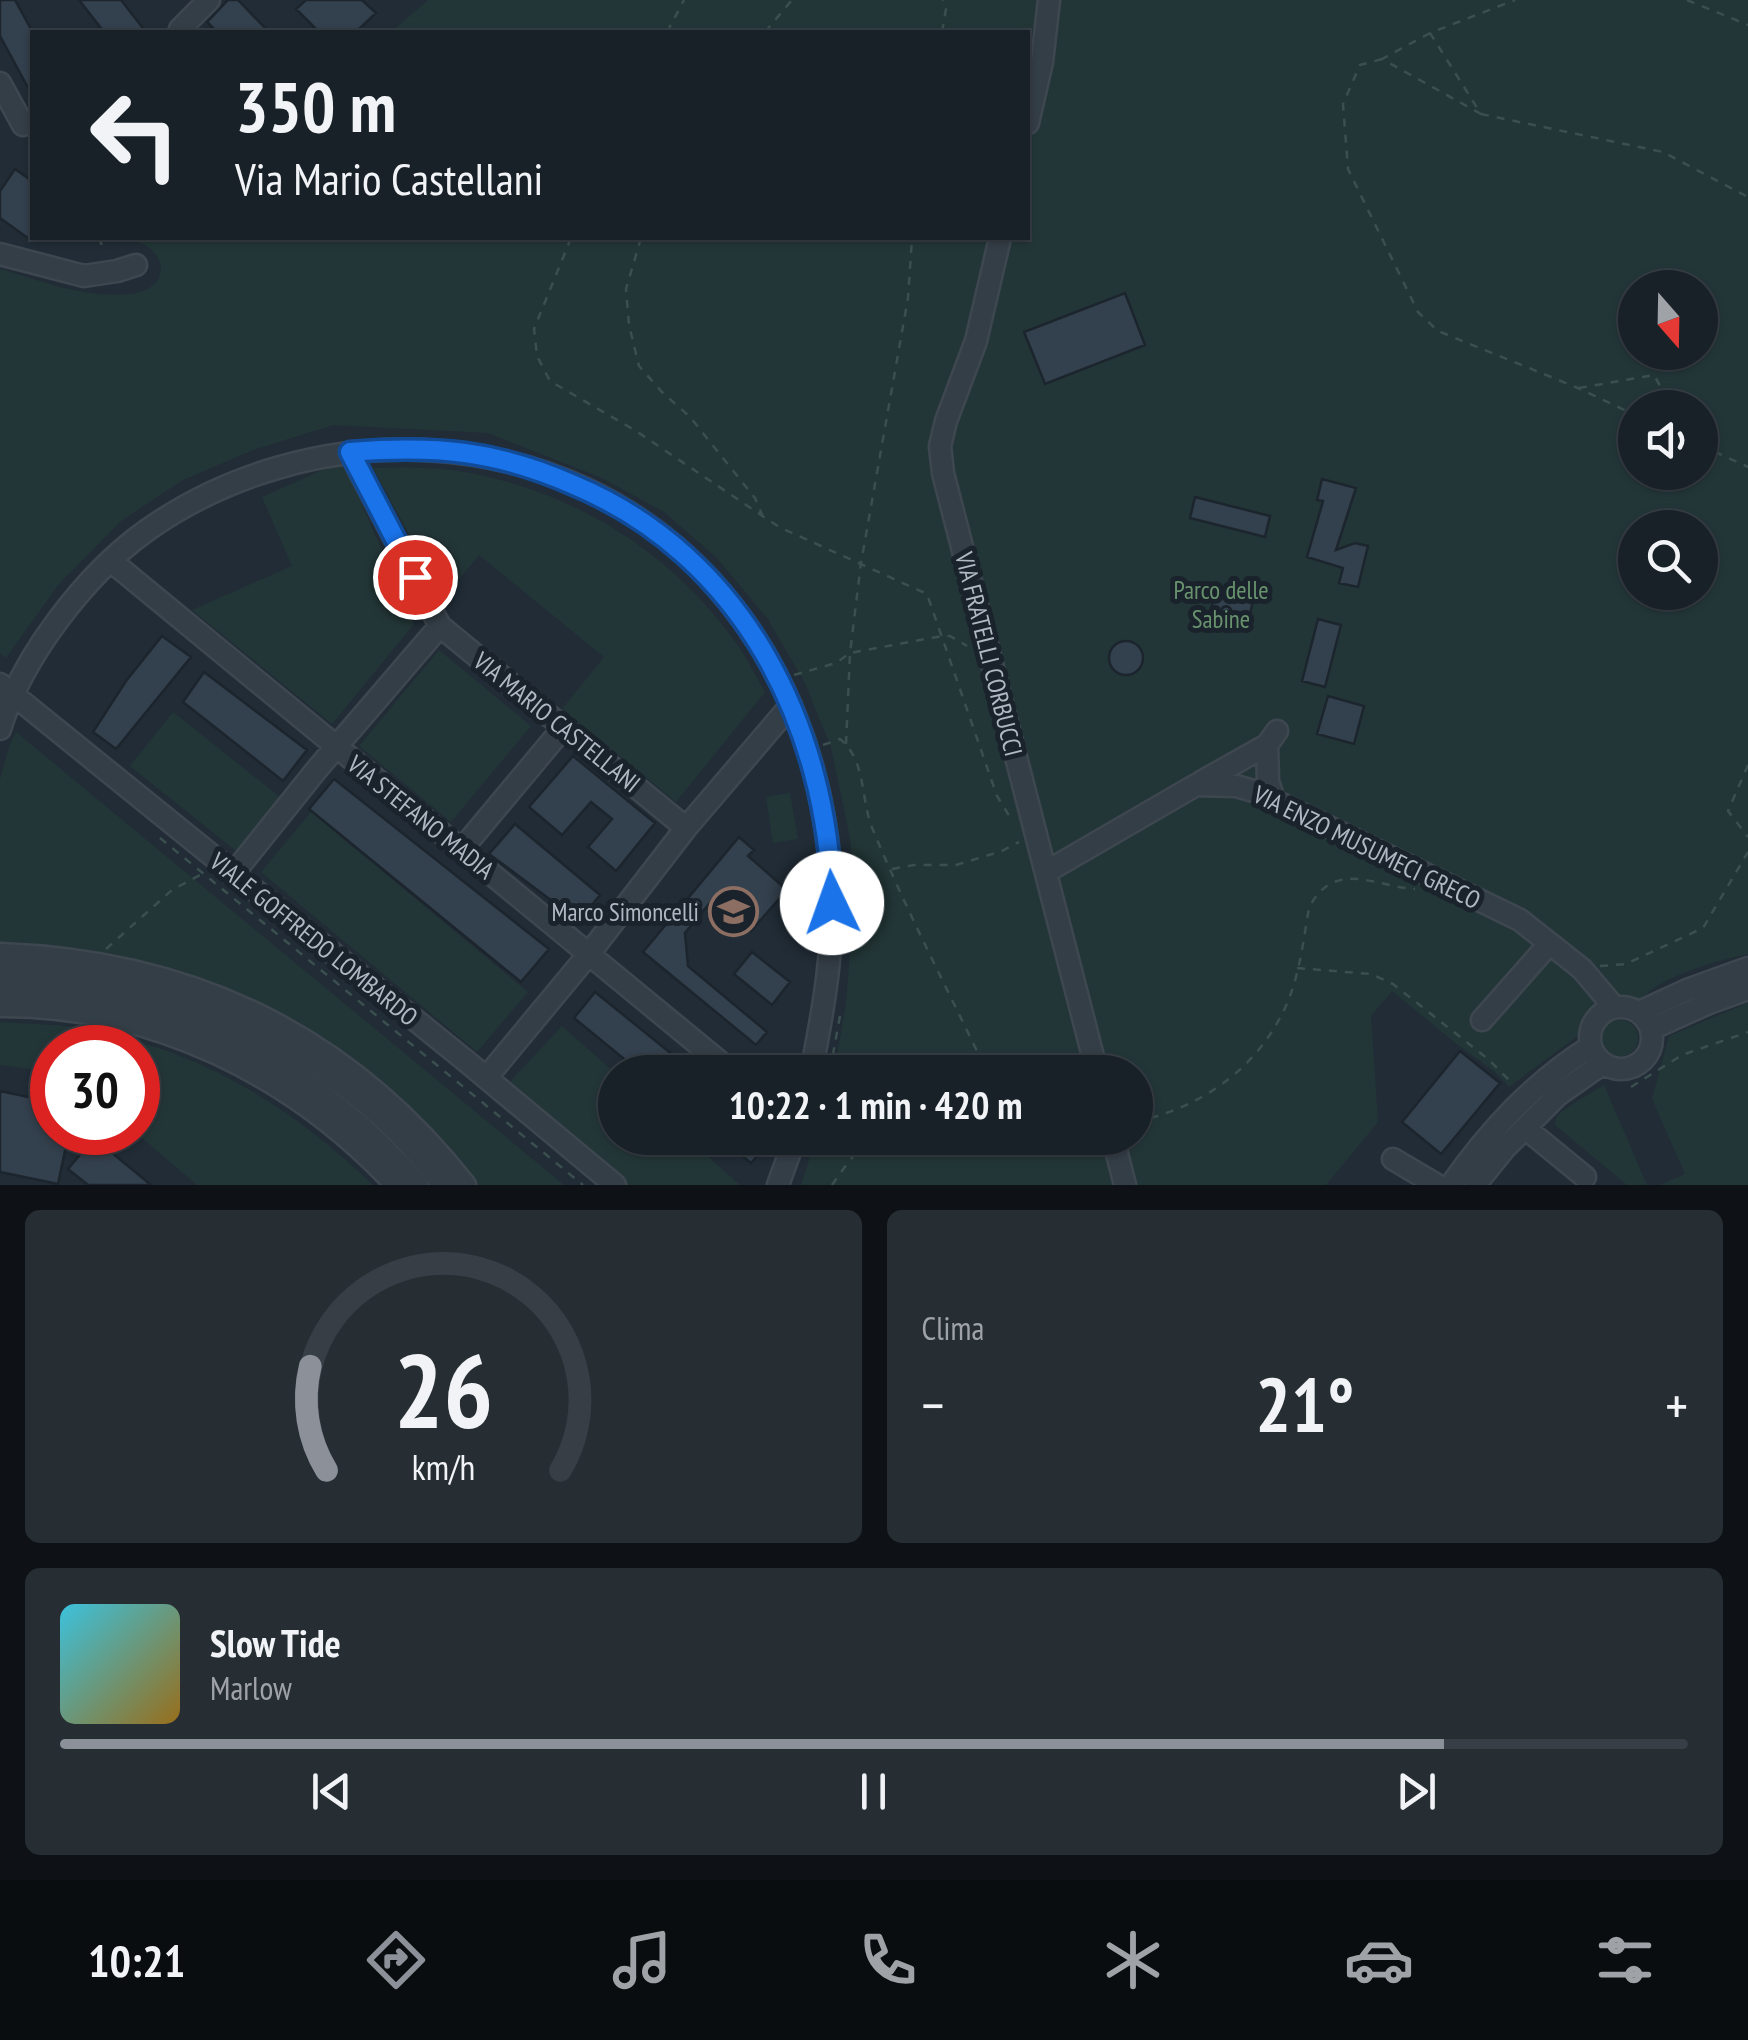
<!DOCTYPE html>
<html lang="it">
<head>
<meta charset="utf-8">
<style>
	:root { --surface:#192128; --page:#262e34; --text:#f1f3f6; --muted:#9fa3a8; --line:#373e45; --accent:#8c9099 }
	body { margin:0; font-family:"PT Sans Narrow",sans-serif; background:var(--page); color:var(--text); height:100vh; display:flex; flex-direction:column; font-size:38px; white-space:nowrap }
	* { box-sizing:border-box; margin:0 }
	p { font-size:32px; color:var(--muted) }
	.icon { flex:none; width:55px; height:55px; fill:none; stroke:currentColor; stroke-width:2; stroke-linecap:round; stroke-linejoin:round }
	.map { position:relative; height:1185px; overflow:hidden }
	.panel { display:flex; flex-direction:column; gap:25px; padding:25px; background:#0e1216; flex:1 }
	.panel>* { flex:none }
	.hud { position:absolute; left:30px; top:30px; width:1000px; height:210px; border-radius:0px; box-shadow:0 2px 8px #0004,0 0 0 2px var(--line); background:#192128; color:var(--text); overflow:hidden }
	.needle { width:65px; rotate:160deg }
	.tools { position:absolute; left:1618px; top:270px; display:grid; gap:20px }
	.tools a { display:grid; place-items:center; width:100px; height:100px; border-radius:50%; background:var(--surface); box-shadow:0 2px 8px #0004,0 0 0 2px var(--line); font-size:50px }
	.speed { position:absolute; left:30px; top:1025px; display:flex; gap:20px; font-size:50px; font-weight:700; text-align:center }
	.speed>* { display:grid; place-content:center; width:130px; height:130px; border-radius:50%; background:var(--surface); box-shadow:0 2px 8px #0004,0 0 0 2px var(--line); line-height:1 }
	.speed .limit { border:15px solid #d22; background:#fff; color:#111 }
	.pin { position:absolute; display:grid; place-items:center; width:85px; height:85px; color:#fff; margin:-42px; border:5px solid #fff; border-radius:50%; box-shadow:0 2px 10px #0007 }
	.me { position:absolute; width:110px; margin:-55px; rotate:357deg; stroke-linejoin:round; filter:drop-shadow(0 0 8px #0008) }
	.turn { display:flex; align-items:center; gap:35px; height:210px; padding:0 40px; font-size:45px }
	.turn .icon { width:130px; height:130px; stroke-width:2.5 }
	.turn b { display:block; font-size:70px; line-height:85px }
	.big { font-size:75px; font-weight:800; line-height:1.1 }
	.panel .widget { flex:1; display:flex; flex-direction:column; justify-content:center; gap:15px; min-width:0; padding:0 35px; border-radius:15px; background:var(--page) }
	.panel .dial { align-items:center; gap:0 }
	.dial svg { height:260px; overflow:visible; fill:none; stroke:var(--line); stroke-width:7; stroke-linecap:round; text-anchor:middle }
	.dial text { fill:var(--text); stroke:none }
	.song { display:flex; align-items:center; gap:30px }
	.cover { width:120px; height:120px; border-radius:15px; background:linear-gradient(135deg,hsl(190 70% 55%),hsl(40 70% 35%)) }
	.played { height:10px; border-radius:5px; background:linear-gradient(90deg,var(--accent) 85%,var(--line) 85%) }
	.keys { display:flex; justify-content:space-around; direction:ltr }
	.heat { display:flex; justify-content:space-between; align-items:center; font-size:55px; direction:ltr }
	.panel .tiles { flex:1; display:grid; gap:25px; grid-template-columns:1fr 1fr }
	.widget:last-child { grid-column:span 2 }
	.trip { position:absolute; left:598px; top:1055px; width:555px; height:100px; border-radius:50px; background:var(--surface); box-shadow:0 2px 8px #0004,0 0 0 2px var(--line); font-weight:800; line-height:100px; text-align:center }
	.tabs { display:flex; height:160px; justify-content:space-around; align-items:center; background:#0a0d10; color:var(--muted) }
	.tabs .icon { width:70px; height:70px }
	.tabs .on { color:var(--accent) }
	.tabs b { font-size:45px; color:var(--text) }
	.map>svg:first-child { display:block }
	.green { fill:#233637; fill-rule:evenodd }
	.building { fill:#33404d; stroke:#1c252d; stroke-width:2.5 }
	.lines { fill:none; stroke-linecap:round; stroke-linejoin:round }
	.minor-casing { stroke:#3e4750; stroke-width:25 }
	.path { stroke:#3b4f4f; stroke-width:2.5; stroke-dasharray:8 8; stroke-linecap:butt }
	.minor { stroke:#343e47; stroke-width:20 }
	.route-casing { stroke:#114b97; stroke-width:25 }
	.route { stroke:#1a73e8; stroke-width:18 }
	.labels { text-anchor:middle; stroke-width:10; stroke-linejoin:round; paint-order:stroke }
	.park-label { font-size:25px; fill:#68926e; stroke:#1a232b }
	.street-label { font-size:25px; fill:#afb8c3; stroke:#1a232b }
	.poi-label { font-size:25px; fill:#afb8c3; stroke:#1a232b; text-anchor:end }
</style>
</head>
<body>
<div class="map">
<svg width="1748" height="1185" viewBox="0 0 1748 1185">
	<rect width="100%" height="100%" fill="#212c36"/>
	<path class="green" d="M428,0H1748V954C1719,960 1682,971 1657,986C1648,991 1641,1001 1631,1005C1614,1013 1607,1001 1591,1026L1509,1087L1495,1072L1454,1042L1392,991L1371,1016L1378,1122L1326,1185H801L816,1138H1135V1072H834L846,1005L852,924L851,843L831,747L804,681L767,618L717,558L664,512L602,478L488,433L333,425L253,450L183,480L121,521L59,584L6,658L0,653V269C42,281 86,299 131,294C171,289 170,251 133,240L137,238H1028V32H391ZM1635,288H1700V352H1635ZM1635,408H1700V472H1635ZM1635,528H1700V592H1635Z
		M343,461L414,624L332,724L192,610L292,566L262,497Z
		M373,468C404,467 435,467 465,472C576,492 673,553 738,646C748,660 756,677 765,692L676,802L562,709L604,657L479,555L444,598Z
		M439,650L531,726L451,822L359,746Z
		M173,712L280,797L236,851L130,766Z
		M16,732L564,1185H477C463,1167 450,1148 434,1131C318,1009 167,947 0,942V779L10,744Z
		M790,793L798,839L773,843L766,797Z
		M311,812L528,992L477,1052L261,872Z
		M1748,1003V1185H1660L1685,1174L1652,1099L1669,1036Z
		M1602 1038a18 18 0 1 1 36 0a18 18 0 1 1-36 0Z
		M0,1022C28,1024 57,1024 85,1029C200,1050 290,1105 373,1185H197L136,1133L138,1132V1048H52V1072L0,1065Z
		M562,1026L615,1073V1138H687L740,1185H623L505,1087Z
		M1604,1085L1647,1185H1627L1555,1125L1556,1117L1566,1108Z"/>
	<path class="building" d="M0,0H15L32,31V95L0,36Z
		M79,0H121L146,32H104Z
		M228,0H238L269,32H217L207,22Z
		M306,0H362L376,13L356,32H319L296,9Z
		M15,169L32,181V241L0,218V191Z
		M1125,293L1145,345L1045,384L1024,332Z
		M1322,479L1356,488L1336,550L1355,543L1368,546L1358,587L1339,583L1343,568L1307,557L1323,501L1317,500Z
		M1195,497L1270,516L1265,537L1190,518Z
		M1217,586L1254,596L1249,619L1211,609Z
		M1318,619L1341,625L1325,687L1302,681Z
		M162,636L191,657L116,749L93,732L126,681Z
		M1109 658a17 17 0 1 1 34 0a17 17 0 1 1-34 0Z
		M204,672L307,750L283,781L183,702Z
		M1328,696L1364,706L1354,744L1317,734Z
		M573,756L655,823L616,871L588,847L612,819L591,802L562,835L529,807Z
		M334,779L549,949L521,982L309,809Z
		M515,824L600,895L579,921L489,854Z
		M739,837L754,850L748,856L787,890L751,931L714,898L685,933L688,966L767,1032L756,1045L643,952Z
		M752,952L790,982L772,1005L734,974Z
		M595,992L694,1072H640L574,1018Z
		M1460,1051L1500,1083L1441,1154L1402,1122Z
		M0,1091L52,1102V1132H69L58,1184L0,1172Z
		M94,1138L151,1185H88L68,1169Z
		M720,1138H773L751,1163Z"/>
	<g class="lines">
		<defs>
			<path id="minor" d="M183,32L180,29L209,0
				M0,83L23,125
				M1028,123L1042,62L1049,0
				M1000,238L976,341L946,421L940,446L943,473L1097,1072
				M0,254L84,276L117,271L136,265
				M350,453L440,626L686,828
				M111,561L732,1072
				M0,684L466,1061L615,1185
				M0,729C22,657 85,575 146,531C226,474 326,446 424,450C662,461 817,647 831,878C835,943 824,1008 811,1072
				M1267,745L1268,781L1274,800
				M1201,782L1267,745L1277,731
				M462,849L563,728
				M1046,872L1196,785L1236,786L1257,792L1520,920L1582,969L1614,1007
				M233,874L318,768L440,626
				M0,954C191,961 346,1034 465,1185
				M0,972C65,975 112,983 174,1001C189,1005 204,1008 219,1014C304,1049 388,1110 443,1185
				M0,989C172,997 305,1054 418,1185
				M0,1006C152,1005 293,1074 396,1185
				M1590 1038a31 31 0 1 1 62 0a31 31 0 1 1-62 0Z
				M1639,1012L1687,990L1748,968
				M1482,1020L1549,944
				M1651,1029L1709,1003L1748,989
				M486,1078L588,955L686,828L791,705
				M1525,1128L1585,1177
				M1113,1138L1125,1185
				M1393,1159L1437,1185
				M778,1185L795,1138
				M1451,1185C1490,1130 1533,1083 1590,1047
				M1475,1185L1505,1148L1558,1095L1602,1064"/>
		</defs>
		<use href="#minor" class="minor-casing"/>
		<path class="path" d="M1687,0L1748,25
			M667,32L684,0
			M765,32L792,0
			M942,32L946,9L943,0
			M1430,33L1382,59L1481,114L1430,33L1515,0
			M1382,59L1360,65L1343,104L1348,169L1418,312L1438,331L1578,388L1635,415
			M1481,114L1663,152L1748,197
			M98,238L106,252
			M571,238L534,329L537,356L550,381L636,431L779,527L927,594L997,796L1013,822
			M641,238L626,289L629,325L639,366L662,392L690,417L755,498L763,517
			M1579,388L1654,375L1672,408
			M1700,445L1748,467
			M794,675L836,663L850,653L942,636H950L967,646
			M846,744L850,653L861,563L908,298L912,238
			M823,745L840,739C867,761 860,800 873,830C907,912 949,992 987,1072
			M1748,765L1728,811L1748,837
			M160,838L583,1185
			M892,869L914,865H956L1002,851L1019,842
			M106,949L172,890L202,874
			M1600,966L1626,964L1703,928L1748,852
			M1297,968L1371,974L1393,984L1488,1059L1514,1085
			M830,1071L841,1010
			M1631,1087L1682,1055L1748,1032
			M1135,1122C1198,1108 1252,1073 1282,1014C1299,982 1303,942 1309,908C1334,858 1376,887 1415,889
			M827,1138L850,1143L870,1140
			M832,1185C845,1167 858,1144 881,1138"/>
		<use href="#minor" class="minor"/>
	</g>
	<g class="lines">
		<defs>
			<path id="route" d="M415,577L350,452C388,449 427,448 465,453C502,458 540,470 574,485C743,556 828,726 832,903"/>
		</defs>
		<use href="#route" class="route-casing"/>
		<use href="#route" class="route"/>
	</g>
	<defs>
		<symbol id="school-ring" viewBox="-11 -11 22 22"><circle r="9.5" fill="#1a232b" stroke="#8d6e63" stroke-width="1.5"/><path d="M0-5L7-2L0 1L-7-2ZM-4 1L0 2.5L4 1V4Q0 6-4 4Z" fill="#8d6e63"/></symbol>
	</defs>
	<g fill-rule="evenodd">
		<use href="#school-ring" x="706" y="884" width="55" height="55"/>
	</g>
	<g class="labels">
		<g class="park-label">
			<text x="1221" y="599">Parco delle<tspan x="1221" dy="29">Sabine</tspan></text>
		</g>
		<g class="street-label">
			<text transform="translate(989 654) rotate(76)" y="9">VIA FRATELLI CORBUCCI</text>
			<text transform="translate(557 722) rotate(39)" y="9">VIA MARIO CASTELLANI</text>
			<text transform="translate(421 817) rotate(39)" y="9">VIA STEFANO MADIA</text>
			<text transform="translate(1367 847) rotate(26)" y="9">VIA ENZO MUSUMECI GRECO</text>
			<text transform="translate(314 939) rotate(39)" y="9">VIALE GOFFREDO LOMBARDO</text>
		</g>
		<g class="poi-label">
			<text x="699" y="921">Marco Simoncelli</text>
		</g>
	</g>
</svg>
<div class="tools">
<a><svg class="needle" viewBox="-14 -14 28 28"><path d="M0-13l5 13h-10z" fill="#e53935"/><path d="M0 13l5-13h-10z" fill="#9fa3a8"/></svg></a>
<a><svg class="icon" aria-label="sound" viewBox="0 0 24 24"><path d="M4 9h4l5-4v14l-5-4H4zM17 9q2 3 0 6"/></svg></a>
<a><svg class="icon" aria-label="search" viewBox="0 0 24 24"><circle cx="10" cy="10" r="6"/><path d="M15 15l6 6"/></svg></a>
</div>
<div class="speed"><div class="limit">30</div></div>
<div class="pin" style="left:415px;top:577px;background:#d93025"><svg class="icon" aria-label="arrive" viewBox="0 0 24 24"><path d="M6 21V4h12l-3 4 3 4H6"/></svg></div>
<svg class="me" style="left:832px;top:903px" viewBox="-20 -20 40 40"><circle r="19" fill="#fff"/><path d="M0-13L10 11 0 6-10 11z" fill="#1a73e8"/></svg>
<div class="trip">10:22 · 1 min · 420 m</div>
<div class="hud">
<div class="turn"><svg class="icon" aria-label="left" viewBox="0 0 24 24"><path d="M17 20v-9H6M10 6l-5 5 5 5"/></svg><div><b>350 m</b>Via Mario Castellani</div></div>
</div>
</div>
<section class="panel">
<div class="tiles">
<div class="widget dial"><svg viewBox="0 0 100 80">
<path d="M14 69A42 42 0 1 1 86 69"/>
<path d="M14 69A42 42 0 0 1 9 37" stroke="#8c9099"/>
<text x="50" y="56" font-size="32" font-weight="700">26</text>
<text x="50" y="72" font-size="11">km/h</text>
</svg></div>
<div class="widget"><p>Clima</p>
<div class="heat"><a>−</a><b class="big">21°</b><a>+</a></div>
</div>
<div class="widget">
<div class="song"><i class="cover"></i><div><b>Slow Tide</b><p>Marlow</p></div></div>
<div class="played"></div>
<div class="keys"><svg class="icon" aria-label="previous" viewBox="0 0 24 24"><path d="M18 5L8 12l10 7zM5 5v14"/></svg><svg class="icon" aria-label="pause" viewBox="0 0 24 24"><path d="M8 5v14M16 5v14"/></svg><svg class="icon" aria-label="next" viewBox="0 0 24 24"><path d="M6 5l10 7-10 7zM19 5v14"/></svg></div>
</div>
</div>
</section>
<nav class="tabs">
<b>10:21</b>
<svg class="icon on" aria-label="directions" viewBox="0 0 24 24"><path d="M12 3l9 9-9 9-9-9zM9 14v-3h6M13 9l2 2-2 2"/></svg>
<svg class="icon" aria-label="music" viewBox="0 0 24 24"><path d="M9 18V5l10-2v13"/><circle cx="6" cy="18" r="3"/><circle cx="16" cy="16" r="3"/></svg>
<svg class="icon" aria-label="phone" viewBox="0 0 24 24"><path d="M5 4h4l2 5-3 2q2 4 5 5l2-3 5 2v4C11 20 4 13 5 4z"/></svg>
<svg class="icon" aria-label="climate" viewBox="0 0 24 24"><path d="M12 3v18M4 7l16 10M4 17L20 7"/></svg>
<svg class="icon" aria-label="car" viewBox="0 0 24 24"><path d="M5 17H2v-5l4-1 3-4h7l3 4 3 1v5h-3M9 17h6M6 11h13"/><circle cx="7" cy="17" r="2"/><circle cx="17" cy="17" r="2"/></svg>
<svg class="icon" aria-label="filters" viewBox="0 0 24 24"><path d="M4 7h16M4 17h16"/><circle cx="9" cy="7" r="2"/><circle cx="15" cy="17" r="2"/></svg>
</nav>
</body>
</html>
